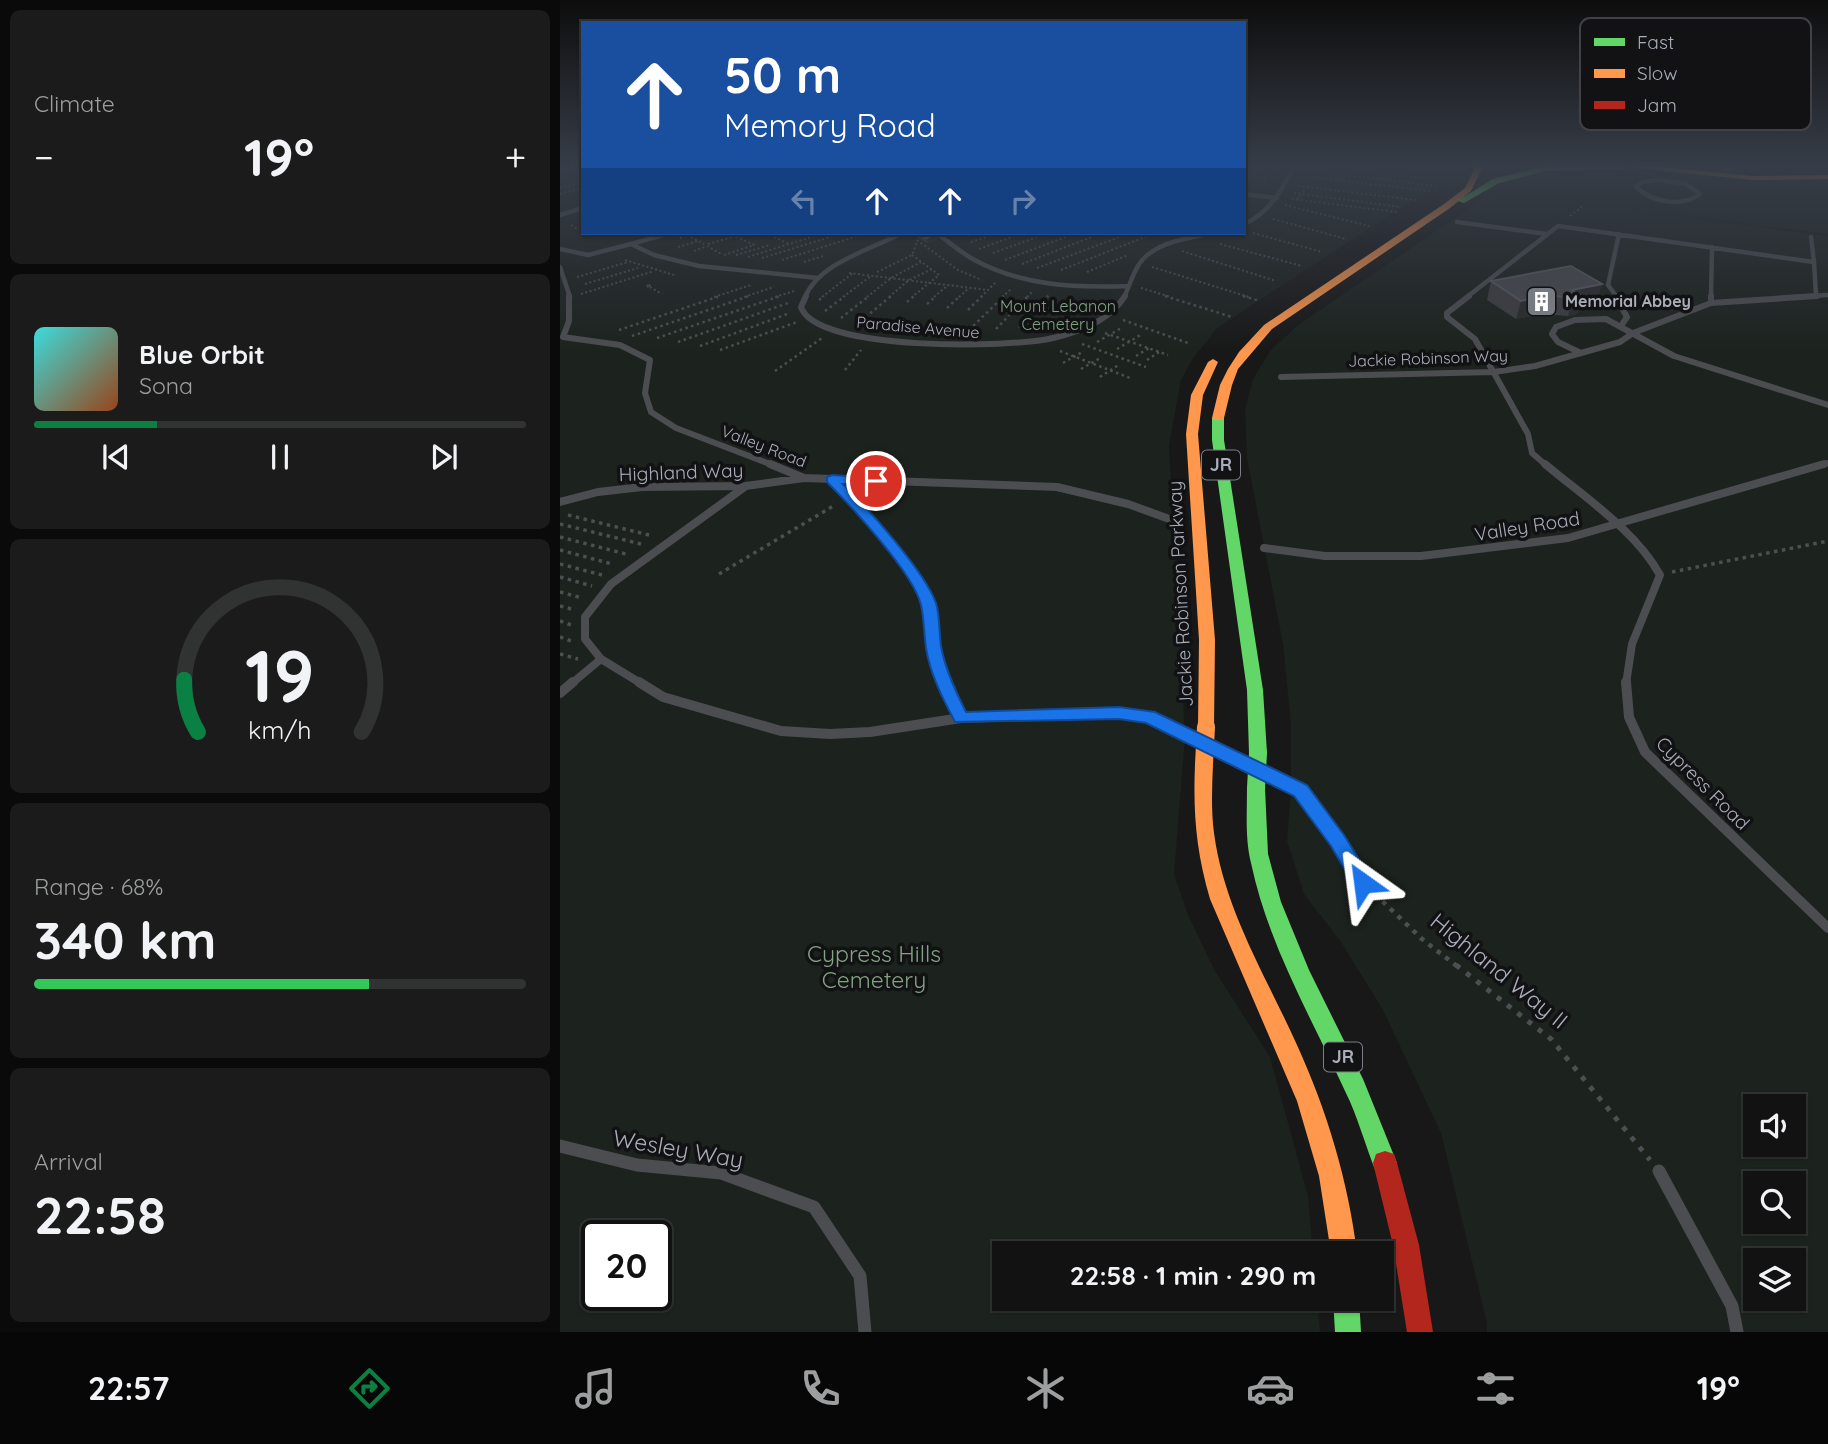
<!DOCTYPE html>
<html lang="en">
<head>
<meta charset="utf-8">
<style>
	:root { --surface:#121212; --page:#1b1b1b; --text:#f1f3f6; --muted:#9c9e9f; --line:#313232; --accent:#0b8043 }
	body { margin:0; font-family:Quicksand,sans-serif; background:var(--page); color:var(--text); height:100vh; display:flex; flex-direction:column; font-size:26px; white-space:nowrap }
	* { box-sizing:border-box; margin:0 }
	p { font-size:23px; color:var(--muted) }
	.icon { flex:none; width:38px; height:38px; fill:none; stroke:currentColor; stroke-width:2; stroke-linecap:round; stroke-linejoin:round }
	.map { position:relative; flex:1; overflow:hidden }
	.side { display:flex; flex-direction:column; gap:10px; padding:10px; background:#0a0a0a; width:560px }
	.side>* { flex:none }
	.hud { position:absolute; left:21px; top:21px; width:665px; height:214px; border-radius:0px; box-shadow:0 2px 5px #0004,0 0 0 2px var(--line); background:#1a4fa0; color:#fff; overflow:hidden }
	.tools { position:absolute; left:1183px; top:1094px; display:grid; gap:14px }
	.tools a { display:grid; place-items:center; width:63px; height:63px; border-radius:0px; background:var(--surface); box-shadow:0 2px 5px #0004,0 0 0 2px var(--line); font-size:35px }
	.speed { position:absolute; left:21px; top:1220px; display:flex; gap:14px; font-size:35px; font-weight:700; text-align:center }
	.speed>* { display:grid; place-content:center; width:91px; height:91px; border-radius:50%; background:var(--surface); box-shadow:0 2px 5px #0004,0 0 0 2px var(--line); line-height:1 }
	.speed .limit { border:4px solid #111; border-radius:10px; background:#fff; color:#111 }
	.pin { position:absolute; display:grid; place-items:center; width:60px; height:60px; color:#fff; margin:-30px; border:4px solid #fff; border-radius:50%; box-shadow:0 2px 7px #0007 }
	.me { position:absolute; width:77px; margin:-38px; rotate:329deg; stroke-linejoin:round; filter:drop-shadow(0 0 5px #0008) }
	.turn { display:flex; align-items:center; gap:24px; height:147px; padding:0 28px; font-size:32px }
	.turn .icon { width:91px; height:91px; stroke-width:2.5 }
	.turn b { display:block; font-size:49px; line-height:60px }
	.lanes { display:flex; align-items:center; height:66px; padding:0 28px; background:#0003; justify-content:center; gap:35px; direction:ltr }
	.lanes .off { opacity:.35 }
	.big { font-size:52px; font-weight:800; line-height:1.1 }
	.side .widget { flex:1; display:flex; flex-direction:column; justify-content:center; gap:10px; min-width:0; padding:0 24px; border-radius:10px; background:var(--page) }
	.side .dial { align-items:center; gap:0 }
	.dial svg { height:182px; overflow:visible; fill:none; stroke:var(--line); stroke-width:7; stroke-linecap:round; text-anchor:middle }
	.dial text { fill:var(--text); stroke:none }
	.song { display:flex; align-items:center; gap:21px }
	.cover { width:84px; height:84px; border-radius:10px; background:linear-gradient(135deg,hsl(180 70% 55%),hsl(20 70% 35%)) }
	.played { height:7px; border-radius:4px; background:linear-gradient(90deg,var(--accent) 25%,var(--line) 25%) }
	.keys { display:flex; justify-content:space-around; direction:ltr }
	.heat { display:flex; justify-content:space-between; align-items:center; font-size:38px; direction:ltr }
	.charge { height:10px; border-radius:5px; background:linear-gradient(90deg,#34c759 68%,var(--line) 0) }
	.trip { position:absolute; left:432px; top:1241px; width:402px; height:70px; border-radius:0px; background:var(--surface); box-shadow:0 2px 5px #0004,0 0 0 2px var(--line); font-weight:800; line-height:70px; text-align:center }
	.dock { display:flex; height:112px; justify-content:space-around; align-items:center; background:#070707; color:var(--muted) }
	.dock .icon { width:49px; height:49px }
	.dock .on { color:var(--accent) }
	.dock b { font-size:32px; color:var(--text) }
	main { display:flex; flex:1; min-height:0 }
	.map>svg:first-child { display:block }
	.green { fill:#1c221d; fill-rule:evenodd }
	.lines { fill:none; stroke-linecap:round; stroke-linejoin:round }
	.path-far4 { stroke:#4e4f53; stroke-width:2; stroke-dasharray:2 2.5; stroke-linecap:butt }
	.path-far3 { stroke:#4e4f53; stroke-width:2.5; stroke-dasharray:2.5 3.5; stroke-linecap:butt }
	.path-far2 { stroke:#4e4f53; stroke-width:3.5; stroke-dasharray:3.5 4.5; stroke-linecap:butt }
	.path-far1 { stroke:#4e4f53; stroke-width:4.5; stroke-dasharray:4.5 6; stroke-linecap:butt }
	.path { stroke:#4e4f53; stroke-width:5; stroke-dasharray:5 8; stroke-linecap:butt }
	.lane-far4 { stroke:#4c4d51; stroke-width:4.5 }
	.lane-far3 { stroke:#4c4d51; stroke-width:6 }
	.lane-far2 { stroke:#4c4d51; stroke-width:8 }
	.lane-far1 { stroke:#4c4d51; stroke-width:10 }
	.lane { stroke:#4c4d51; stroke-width:13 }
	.fast { fill:#63d668; fill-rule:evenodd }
	.slow { fill:#ff974d; fill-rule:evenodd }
	.jam { fill:#b3261e; fill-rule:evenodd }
	.fast-bridge { stroke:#63d668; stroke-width:18 }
	.slow-bridge { stroke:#ff974d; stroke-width:18 }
	.wall { fill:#3d3e41 }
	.shaded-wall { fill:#292a2b }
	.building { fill:#494a4e; stroke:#585a5f; stroke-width:2 }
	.route { fill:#1a73e8; stroke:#114b97; stroke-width:2 }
	.labels { text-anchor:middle; stroke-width:7; stroke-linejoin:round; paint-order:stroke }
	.far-poi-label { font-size:16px; font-weight:bold; fill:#a9aeb9; stroke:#121214; text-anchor:start }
	.far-park-label { font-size:16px; fill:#81a382; stroke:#121214 }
	.far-street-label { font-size:16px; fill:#a9aeb9; stroke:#121214 }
	.shield { fill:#121214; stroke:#7c7f88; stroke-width:2 }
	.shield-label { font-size:18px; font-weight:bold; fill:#a9aeb9 }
	.street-label { font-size:19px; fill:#a9aeb9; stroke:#121214 }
	.near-park-label { font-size:23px; fill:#81a382; stroke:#121214 }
	.near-street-label { font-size:23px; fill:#a9aeb9; stroke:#121214 }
	.key { fill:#121214; stroke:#3f4146; stroke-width:2 }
	.key-label { font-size:19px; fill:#a9aeb9 }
</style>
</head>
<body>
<main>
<section class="side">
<div class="widget"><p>Climate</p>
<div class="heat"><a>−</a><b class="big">19°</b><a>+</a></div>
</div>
<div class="widget">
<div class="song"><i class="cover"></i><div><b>Blue Orbit</b><p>Sona</p></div></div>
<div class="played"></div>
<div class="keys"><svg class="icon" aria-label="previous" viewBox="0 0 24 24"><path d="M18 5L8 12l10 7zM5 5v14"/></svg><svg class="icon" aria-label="pause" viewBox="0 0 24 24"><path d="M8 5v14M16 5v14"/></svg><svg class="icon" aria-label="next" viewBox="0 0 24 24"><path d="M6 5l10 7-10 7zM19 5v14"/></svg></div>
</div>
<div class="widget dial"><svg viewBox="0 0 100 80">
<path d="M14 69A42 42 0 1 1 86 69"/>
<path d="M14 69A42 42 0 0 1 8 46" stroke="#0b8043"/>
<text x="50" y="56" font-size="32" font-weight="700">19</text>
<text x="50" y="72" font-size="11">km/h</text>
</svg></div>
<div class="widget"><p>Range · 68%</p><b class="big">340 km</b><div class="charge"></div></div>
<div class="widget"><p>Arrival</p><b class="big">22:58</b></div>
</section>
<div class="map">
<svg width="1268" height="1332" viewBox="0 0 1268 1332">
	<rect width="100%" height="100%" fill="#181818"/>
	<path class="green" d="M0,167H23V233H684V167H1268V234L1061,208L1268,236V1332H927V1323L881,1133L823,1010L781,942L744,894L727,841L731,789V724L723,644L687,458L685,410L693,379L710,351L738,325L935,191L879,183L657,328L632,360L621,380L609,445L625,737L614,874L628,915L655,971L710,1057L748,1196L753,1253H444V1298L757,1299L760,1332H0ZM1195,1106H1234V1144H1195ZM1195,1183H1234V1222H1195ZM37,1236H96V1295H37ZM1195,1260H1234V1298H1195Z"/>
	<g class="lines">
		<path class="path-far4" d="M689,166V182
			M705,166V184
			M765,166L869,179
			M814,166L864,172
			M745,170L876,186
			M743,176L870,191
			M738,186L856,200
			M0,188L23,182
			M734,193L840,207
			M0,194L23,188
			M732,199L837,212
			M737,199L745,190
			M725,205L809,226
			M1010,216L1023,206
			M713,219L786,239
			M11,225L19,230
			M206,233L229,244
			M693,233L762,252
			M127,235L144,244
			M120,238L139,233
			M357,240L398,270L422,280
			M411,242L438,233
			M148,244L186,233
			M660,244L742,266
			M147,246L161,254
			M118,247L138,241
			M419,249L463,233
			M134,251L145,247
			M622,251L716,281
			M433,253L488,233
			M164,255L194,245L175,236
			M176,255L210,245
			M352,255L379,275L352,297
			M188,257L264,233
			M202,258L283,233
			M65,260L114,275
			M222,260L307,233
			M445,260L516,233
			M244,262L263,256
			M462,264L542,233
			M592,267L689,297
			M477,268L570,233
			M501,270L595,233
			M317,272L352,255L357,242
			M527,272L568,255
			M289,273L428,290
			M17,277L68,262
			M25,284L78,268
			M89,285L91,286L86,287V286Z
			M90,287L102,294
			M581,288L611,297
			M21,294L94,271
			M154,297L191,285
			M184,297L214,287
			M215,297L234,291
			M262,297L293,273
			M283,297L311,276
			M307,297L331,278L361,262
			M329,297L349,280L372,269
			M374,297L388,285
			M399,297L409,288
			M421,297L436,282
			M442,297L451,289
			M467,297L472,292
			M487,297L489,295"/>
		<path class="path-far3" d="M605,296L672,317
			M683,296L700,301
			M259,300L264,296
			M347,302L354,296
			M367,304L376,296
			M387,308L400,296
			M408,310L422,296
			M265,311L285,296
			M523,313L532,299
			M281,318L309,296
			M563,320L628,343
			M301,321L331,296
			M488,324L510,298
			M459,328L488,296
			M436,329L468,296
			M59,330L160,296
			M409,330L444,296
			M545,333L608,355
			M72,336L189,296
			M97,338L220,296
			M118,342L228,303
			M537,342L563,327
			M522,344L586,367
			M140,346L230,313
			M557,349L582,334
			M160,350L237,322
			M500,351L570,378
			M576,356L589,348
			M587,360L599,352
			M503,363L524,351
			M521,369L542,357
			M285,370L301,350
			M215,371L262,338
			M540,377L560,364"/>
		<path class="path-far2" d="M8,515L93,536
			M0,524L81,544
			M0,537L66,554
			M0,550L52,564
			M0,564L42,575
			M1112,572L1268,541
			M159,574L275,505
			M0,577L32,586
			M0,592L22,598
			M0,606L15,610
			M0,621L11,625
			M0,637L11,641
			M0,654L18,659"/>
		<path class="path-far1" d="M815,894L862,939L898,967"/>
		<path class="path" d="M896,965L991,1039L1090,1160"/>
		<path class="lane-far4" d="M1165,170L1177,166
			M0,171L10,166
			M1098,180L1126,184L1140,194C1121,208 1092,202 1076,187L1082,182Z
			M684,194L717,198
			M0,215L23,208
			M897,222L987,234
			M684,224C709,213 723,191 733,166
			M376,233C388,241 399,251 411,258C460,286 514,288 569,286
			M1251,237L1254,262
			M71,244L110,233
			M0,249L28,255L71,244L94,255L139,266L258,278
			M0,267L10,297
			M245,297C260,262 311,250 342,233
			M564,297C569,287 572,276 578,266C592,242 628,238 653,233
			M907,297L998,226L1254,262L1256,296
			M1057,297L1048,285L1059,234
			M1151,297L1152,247
			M1232,297L1268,295"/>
		<path class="lane-far3" d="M9,296V321L3,337L60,345L90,360L85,393L91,412L116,428L215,466
			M246,296L241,307C256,352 452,348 493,338C520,332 550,320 565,296
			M909,296L887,313V317L915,339L968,434L972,453L987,466
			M1055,296L1067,317L1063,323
			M1151,303V296
			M1021,353L998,342L992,334L996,327L1015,320L1046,319L1114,356L1268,405
			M721,377L934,372L975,366L1060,342L1073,333L1151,303L1257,296
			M1258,466L1268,463"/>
		<path class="lane-far2" d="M210,464L244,478L497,487L568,504L612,520
			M985,464C1024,497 1075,530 1100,575L1072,644L1066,684
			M272,480L304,512L357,583L368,603L374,650L385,684
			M0,502L38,492L82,487L186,486L244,478
			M704,548L765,556H861L1008,538L1264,464
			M11,684L41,659
			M82,684L41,659L25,639V617L51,584L186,486"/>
		<path class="lane-far1" d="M79,682L103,697L221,731L270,734L310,732L401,718L559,713L589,717L636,738
			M385,682L401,718
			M1066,682L1069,717L1085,752L1268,928
			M0,693L13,682
			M655,747L689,764
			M708,774L740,791L777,840L803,883"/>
		<path class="lane" d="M0,1146L77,1165L161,1173L254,1207L300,1276L305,1332
			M1099,1171L1172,1306L1177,1332"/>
		<path class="fast" d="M985,166L1066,167L1062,169L985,171L939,183L904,203L897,201L933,179Z
			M658,415L664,418V440L703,690L707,753L704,758H692L689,753L687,690L652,440V418Z
			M696,781L702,783L705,788L708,854L721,902L749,970L803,1079L837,1163L834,1172L825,1175L816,1172C805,1145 798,1117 785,1091C751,1017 708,944 691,863C685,839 687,813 687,788L690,783Z
			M773,1298H799L801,1332H775Z"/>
		<path class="slow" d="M916,166H923L911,191L890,208L712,329L678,369L672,385L664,418L662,420H654L652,418L660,385L668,369L679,352L704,325L884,204L905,188Z
			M1058,166H1091L1192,176L1268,175V179L1192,180Z
			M653,359L658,362L643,395L638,434L655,640L654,727L652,731H640L638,727L639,640L626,434L631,395L648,362Z
			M644,757L650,759L653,764C652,787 651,810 654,833C664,909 706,976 737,1045C767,1111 788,1180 797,1253H771L759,1176L737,1101L650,899C636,851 633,813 635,764L638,759Z"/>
		<path class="jam" d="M825,1151L834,1154L837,1163L859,1245L873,1332H847L833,1245L813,1163L816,1154Z"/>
		<path class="fast-bridge" d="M696,788L698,753"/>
		<path class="slow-bridge" d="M644,764L646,727"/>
	</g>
	<path class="wall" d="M350,233H375L376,234L377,240L367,243Z
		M931,281L1037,302L1019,306L1017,314L1008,316L981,314L956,319L927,300Z"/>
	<path class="shaded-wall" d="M376,234L377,240L367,243L366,238Z
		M1042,284L1037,302L1019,306L1017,314L1008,316L1013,298L1012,290Z
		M986,295L981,314L956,319L961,301Z"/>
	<path class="building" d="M359,233H375L376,234L366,238Z
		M1011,266L1042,284L1012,290L1022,296L1013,298L986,295L961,301L931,281Z"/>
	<linearGradient id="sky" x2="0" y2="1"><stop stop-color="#0d0d0d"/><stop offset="0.47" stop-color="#373d48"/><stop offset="1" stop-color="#373d48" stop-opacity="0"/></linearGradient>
	<rect width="1268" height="353" fill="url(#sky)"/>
	<path class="route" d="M272,475L316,478L322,481L316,485L283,484C308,508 365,572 376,603C380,616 379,632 381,646C385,669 396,692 406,712L559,707L595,712L747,785L784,835L810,877L813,883L810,889L803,892L796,889L771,846L734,796L586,723L559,719L395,722C383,699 370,674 366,648C364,634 364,619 361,605C354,574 291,506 267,482V477Z"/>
	<defs>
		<symbol id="building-square" viewBox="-11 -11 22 22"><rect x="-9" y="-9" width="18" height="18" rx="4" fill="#767a81" stroke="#121214"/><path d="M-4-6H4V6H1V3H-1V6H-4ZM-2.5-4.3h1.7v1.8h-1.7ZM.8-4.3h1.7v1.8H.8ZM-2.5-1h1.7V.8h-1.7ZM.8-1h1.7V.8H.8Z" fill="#fff"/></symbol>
	</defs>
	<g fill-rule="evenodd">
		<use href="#building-square" x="964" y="284" width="35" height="35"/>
	</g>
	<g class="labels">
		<g class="far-poi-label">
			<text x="1005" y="307">Memorial Abbey</text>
		</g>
		<g class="far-park-label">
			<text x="498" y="312">Mount Lebanon<tspan x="498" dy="18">Cemetery</tspan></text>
		</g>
		<g class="far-street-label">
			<text transform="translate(358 327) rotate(5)" y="6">Paradise Avenue</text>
			<text transform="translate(868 358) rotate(-2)" y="6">Jackie Robinson Way</text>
			<text transform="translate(204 446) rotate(21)" y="6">Valley Road</text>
		</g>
		<g class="shield">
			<rect x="642" y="450.5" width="38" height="29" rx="5"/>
			<rect x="764" y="1042.5" width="38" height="29" rx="5"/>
		</g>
		<g class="shield-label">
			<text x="661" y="471">JR</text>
			<text x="783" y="1063">JR</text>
		</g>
		<g class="street-label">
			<text transform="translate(121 472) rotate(-2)" y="7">Highland Way</text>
			<text transform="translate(967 526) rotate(-9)" y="7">Valley Road</text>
			<text transform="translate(620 594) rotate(-93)" y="7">Jackie Robinson Parkway</text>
			<text transform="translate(1143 783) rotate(45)" y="7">Cypress Road</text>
		</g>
		<g class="near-park-label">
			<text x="314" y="962">Cypress Hills<tspan x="314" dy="26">Cemetery</tspan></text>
		</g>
		<g class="near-street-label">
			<text transform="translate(939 971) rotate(39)" y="8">Highland Way II</text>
			<text transform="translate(118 1149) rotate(10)" y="8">Wesley Way</text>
		</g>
	</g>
	<rect x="1020" y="18" width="231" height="112" rx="10" class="key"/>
	<rect x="1034" y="38" width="31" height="8" fill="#63d668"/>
	<rect x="1034" y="69" width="31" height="9" fill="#ff974d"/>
	<rect x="1034" y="101" width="31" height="8" fill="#b3261e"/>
	<g class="key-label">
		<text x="1077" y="49">Fast</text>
		<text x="1077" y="80">Slow</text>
		<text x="1077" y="112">Jam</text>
	</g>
</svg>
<div class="tools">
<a><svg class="icon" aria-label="sound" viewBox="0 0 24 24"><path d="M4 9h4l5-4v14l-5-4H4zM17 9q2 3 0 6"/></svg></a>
<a><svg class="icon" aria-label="search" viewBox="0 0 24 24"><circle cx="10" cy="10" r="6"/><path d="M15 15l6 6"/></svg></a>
<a><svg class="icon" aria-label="layers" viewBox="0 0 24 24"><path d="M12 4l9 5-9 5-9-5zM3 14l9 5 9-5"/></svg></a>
</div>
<div class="speed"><div class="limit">20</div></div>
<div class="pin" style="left:316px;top:481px;background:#d93025"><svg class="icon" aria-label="arrive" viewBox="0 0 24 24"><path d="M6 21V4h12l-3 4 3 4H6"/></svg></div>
<svg class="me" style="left:803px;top:883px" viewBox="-20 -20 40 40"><path d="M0-17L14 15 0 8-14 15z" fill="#1a73e8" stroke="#fff" stroke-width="4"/></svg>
<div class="trip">22:58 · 1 min · 290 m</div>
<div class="hud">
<div class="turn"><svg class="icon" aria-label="ahead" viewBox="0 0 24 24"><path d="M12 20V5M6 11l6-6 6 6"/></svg><div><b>50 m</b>Memory Road</div></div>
<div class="lanes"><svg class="icon off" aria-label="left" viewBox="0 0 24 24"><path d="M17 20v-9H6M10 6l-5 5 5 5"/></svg><svg class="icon" aria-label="ahead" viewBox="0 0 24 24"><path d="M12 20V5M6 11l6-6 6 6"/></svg><svg class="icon" aria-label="ahead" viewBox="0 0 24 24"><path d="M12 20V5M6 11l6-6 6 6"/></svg><svg class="icon off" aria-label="right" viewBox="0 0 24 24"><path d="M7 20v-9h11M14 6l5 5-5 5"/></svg></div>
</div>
</div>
</main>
<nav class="dock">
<b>22:57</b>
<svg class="icon on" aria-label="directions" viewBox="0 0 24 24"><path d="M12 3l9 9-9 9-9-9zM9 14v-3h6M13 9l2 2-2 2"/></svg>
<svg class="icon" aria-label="music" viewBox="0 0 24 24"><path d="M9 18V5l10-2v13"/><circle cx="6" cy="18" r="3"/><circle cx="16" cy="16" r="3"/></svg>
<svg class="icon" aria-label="phone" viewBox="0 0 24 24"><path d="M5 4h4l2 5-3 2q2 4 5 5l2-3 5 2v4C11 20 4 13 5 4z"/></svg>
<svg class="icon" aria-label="climate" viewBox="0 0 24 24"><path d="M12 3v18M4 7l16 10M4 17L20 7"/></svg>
<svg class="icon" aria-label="car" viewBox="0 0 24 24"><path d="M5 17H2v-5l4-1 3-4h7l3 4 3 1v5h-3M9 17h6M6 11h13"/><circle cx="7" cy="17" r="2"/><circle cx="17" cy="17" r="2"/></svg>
<svg class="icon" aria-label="filters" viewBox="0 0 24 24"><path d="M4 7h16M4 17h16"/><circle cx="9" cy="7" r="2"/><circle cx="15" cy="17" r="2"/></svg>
<b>19°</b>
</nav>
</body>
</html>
